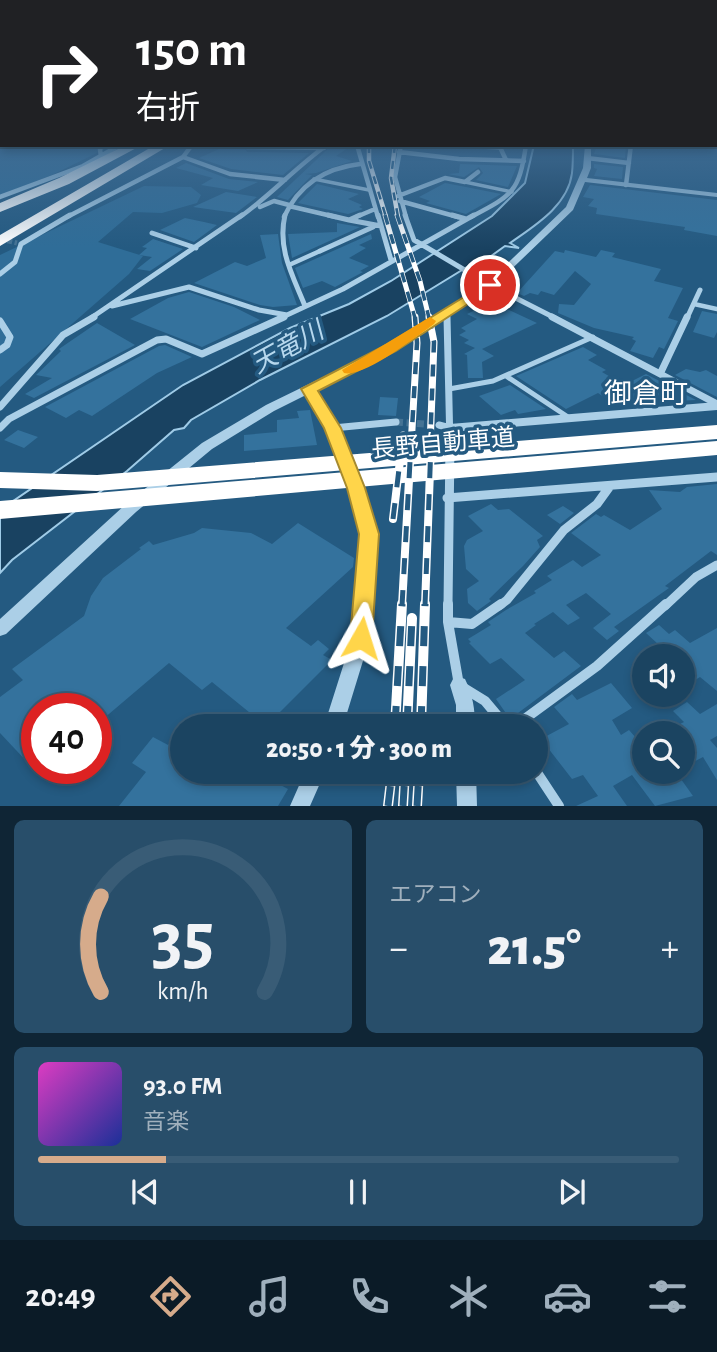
<!DOCTYPE html>
<html lang="ja">
<head>
<meta charset="utf-8">
<style>
	:root { --surface:#1b4461; --page:#284e6a; --text:#f1f3f6; --muted:#a0b0bd; --line:#395c76; --accent:#d6ab8b }
	body { margin:0; font-family:"Alegreya Sans","Noto Sans JP",sans-serif; background:var(--page); color:var(--text); height:100vh; display:flex; flex-direction:column; font-size:26px; white-space:nowrap }
	* { box-sizing:border-box; margin:0 }
	p { font-size:23px; color:var(--muted) }
	.icon { flex:none; width:38px; height:38px; fill:none; stroke:currentColor; stroke-width:2; stroke-linecap:round; stroke-linejoin:round }
	.map { position:relative; height:806px; overflow:hidden }
	.panel { display:flex; flex-direction:column; gap:14px; padding:14px; background:#0f2535; flex:1 }
	.panel>* { flex:none }
	.guide { position:absolute; left:0px; top:0px; width:718px; height:147px; box-shadow:0 4px 10px #0003,0 0 0 2px var(--line); background:#202124; color:#fff; overflow:hidden }
	.controls { position:absolute; left:632px; top:644px; display:grid; gap:14px }
	.controls a { display:grid; place-items:center; width:63px; height:63px; border-radius:50%; background:var(--surface); box-shadow:0 4px 10px #0003,0 0 0 2px var(--line); font-size:35px }
	.speed { position:absolute; left:21px; top:693px; display:flex; gap:14px; font-size:35px; font-weight:700; text-align:center }
	.speed>* { display:grid; place-content:center; width:91px; height:91px; border-radius:50%; background:var(--surface); box-shadow:0 4px 10px #0003,0 0 0 2px var(--line); line-height:1 }
	.speed .limit { border:10px solid #d22; background:#fff; color:#111 }
	.pin { position:absolute; display:grid; place-items:center; width:60px; height:60px; color:#fff; margin:-30px; border:4px solid #fff; border-radius:50%; box-shadow:0 2px 7px #0007 }
	.me { position:absolute; width:77px; margin:-38px; rotate:6deg; stroke-linejoin:round; filter:drop-shadow(0 0 5px #0008) }
	.turn { display:flex; align-items:center; gap:24px; height:147px; padding:0 21px; font-size:32px }
	.turn .icon { width:91px; height:91px; stroke-width:2.5 }
	.turn b { display:block; font-size:49px; line-height:60px }
	.big { font-size:52px; font-weight:800; line-height:1.1 }
	.panel .widget { flex:1; display:flex; flex-direction:column; justify-content:center; gap:10px; min-width:0; padding:0 24px; border-radius:10px; background:var(--page) }
	.panel .dial { align-items:center; gap:0 }
	.dial svg { height:182px; overflow:visible; fill:none; stroke:var(--line); stroke-width:7; stroke-linecap:round; text-anchor:middle }
	.dial text { fill:var(--text); stroke:none }
	.song { display:flex; align-items:center; gap:21px }
	.cover { width:84px; height:84px; border-radius:10px; background:linear-gradient(135deg,hsl(310 70% 55%),hsl(230 70% 35%)) }
	.played { height:7px; border-radius:4px; background:linear-gradient(90deg,var(--accent) 20%,var(--line) 20%) }
	.keys { display:flex; justify-content:space-around; direction:ltr }
	.heat { display:flex; justify-content:space-between; align-items:center; font-size:38px; direction:ltr }
	.panel .tiles { flex:1; display:grid; gap:14px; grid-template-columns:1fr 1fr }
	.widget:last-child { grid-column:span 2 }
	.trip { position:absolute; left:170px; top:714px; width:378px; height:70px; border-radius:35px; background:var(--surface); box-shadow:0 4px 10px #0003,0 0 0 2px var(--line); font-weight:800; line-height:70px; text-align:center }
	.dock { display:flex; height:112px; justify-content:space-around; align-items:center; background:#0b1b27; color:var(--muted) }
	.dock .icon { width:49px; height:49px }
	.dock .current { color:var(--accent) }
	.dock b { font-size:32px; color:var(--text) }
	.map>svg:first-child { display:block }
	.green { fill:#2f6d98 }
	.water { fill:#194261; stroke:#9fcbe7; stroke-width:2 }
	.building { fill:#34729d }
	.lines { fill:none; stroke-linecap:round; stroke-linejoin:round }
	.minor-tunnel-far1 { stroke:#457394; stroke-width:5; stroke-dasharray:5 2.5; stroke-linecap:butt }
	.minor-tunnel { stroke:#457394; stroke-width:7; stroke-dasharray:7 3.5; stroke-linecap:butt }
	.service-far2 { stroke:#abcfe7; stroke-width:3.5 }
	.service-far1 { stroke:#abcfe7; stroke-width:4.5 }
	.service { stroke:#abcfe7; stroke-width:5 }
	.minor-far4 { stroke:#abcfe7; stroke-width:4.5 }
	.minor-far3 { stroke:#abcfe7; stroke-width:5 }
	.minor-far2 { stroke:#abcfe7; stroke-width:7 }
	.minor-far1 { stroke:#abcfe7; stroke-width:9 }
	.minor { stroke:#abcfe7; stroke-width:10 }
	.tertiary { fill:#abcfe7; fill-rule:evenodd }
	.motorway { fill:#fff; fill-rule:evenodd }
	.rail-far4-casing { stroke:#fff; stroke-width:4.5 }
	.rail-far3-casing { stroke:#fff; stroke-width:5 }
	.rail-far2-casing { stroke:#fff; stroke-width:7 }
	.rail-far1-casing { stroke:#fff; stroke-width:8 }
	.rail-casing { stroke:#fff; stroke-width:10 }
	.rail-far4 { stroke:#245a81; stroke-width:2.5; stroke-dasharray:8; stroke-linecap:butt }
	.rail-far3 { stroke:#245a81; stroke-width:3.5; stroke-dasharray:10; stroke-linecap:butt }
	.rail-far2 { stroke:#245a81; stroke-width:4.5; stroke-dasharray:12; stroke-linecap:butt }
	.rail-far1 { stroke:#245a81; stroke-width:5; stroke-dasharray:16; stroke-linecap:butt }
	.rail { stroke:#245a81; stroke-width:7; stroke-dasharray:20; stroke-linecap:butt }
	.route { fill:#ffd54a; stroke:#a68a30; stroke-width:2 }
	.slow { fill:#f59e0b }
	.labels { text-anchor:middle; stroke-width:7; stroke-linejoin:round; paint-order:stroke }
	.street-label { font-size:24px; fill:#fff; stroke:#245a81 }
	.water-label { font-size:26px; font-style:italic; fill:#b7d8ee; stroke:#245a81 }
	.quarter-label { font-size:28px; fill:#fff; stroke:#245a81 }
</style>
</head>
<body>
<div class="map">
<svg width="717" height="806" viewBox="0 0 717 806">
	<rect width="100%" height="100%" fill="#245a81"/>
	<path class="green" d="M0,143L2,145H113L52,175L0,195Z
		M144,186L191,187L201,195L197,203L162,213L133,212L98,242L143,256L129,274L0,387V255Z"/>
	<path class="water" d="M534,145H573C573,154 573,164 572,173C568,206 534,226 510,243L519,248L505,246L487,259L488,263L497,268L493,270L481,264H472L387,316L260,380L191,420L184,428L174,430L127,471L12,560L0,573V510L183,385L290,328L349,304L391,281L492,216L525,183Z"/>
	<path class="building" d="M228,145H243L247,152L309,153L283,175L231,169L199,158Z
		M332,145H352L336,156L352,161L316,173L305,174L312,175L288,200L277,197Z
		M597,145H626L625,158L594,154Z
		M186,163L229,179L258,182L238,191L201,185L213,178L176,168Z
		M460,164L517,166L508,187L476,180L483,173L479,167L464,177L448,174L459,173Z
		M594,164L623,167L622,179L594,176L597,169L594,168Z
		M445,183L466,187L501,194L466,214L426,203L430,201L419,197Z
		M317,184L359,194L348,199L362,205L359,207L363,209L348,214L298,203Z
		M590,185L717,200V236L684,230L685,227L596,214L597,208L588,206L594,199L583,197Z
		M226,192L257,197L236,213L193,207Z
		M185,218L204,222L217,225L194,242L160,230Z
		M337,223L360,227L292,258L288,234L337,232Z
		M278,234L282,263L297,305L273,307L260,305L194,283L235,262L247,266L266,258L260,235Z
		M371,234L372,239L359,245L366,248L349,258L369,266L360,271L363,272L335,287L322,281L303,288L295,268Z
		M153,239L183,249L150,271L137,269L152,257L139,255L147,248L142,247Z
		M565,250L596,257L601,250L615,253L612,257L661,269L654,281L683,288L668,318L678,321L664,349L659,347L653,358L630,351L636,341L632,339L634,337L594,328L558,313L559,304L574,305L591,284L575,271L554,295L541,291L538,295L530,293L524,296L517,293L555,251L564,253Z
		M189,292L234,307L260,320L202,347L130,319L168,298Z
		M492,302L537,323L482,349L494,356L482,362L483,378H468L467,355L464,354L475,348L464,343L469,340L459,335L466,331L461,328L477,319L467,314Z
		M702,311L717,314V332L714,338L693,332Z
		M97,323L135,345L34,398L25,394L52,378L36,375L61,351L59,349Z
		M165,345L192,357L157,373L92,416L79,410L66,418L45,407L159,346Z
		M583,347L597,355L588,360L606,370L602,372L624,385L646,374L696,400L676,401L664,395L652,396L616,405L598,393L566,409L516,376Z
		M686,369L700,372L706,370L717,376V397L675,375Z
		M510,385L546,409L518,414L515,410L501,415L479,396Z
		M380,397L398,398L396,416L378,415Z
		M310,410L317,445L244,451V435L277,432V420L299,418L297,411Z
		M18,430L38,437L24,448L4,440Z
		M717,484V555L711,551L665,586L669,588L614,627L619,631L607,640L593,628L611,614L586,593L566,605L580,618L568,625L553,612L534,624L536,625L525,633L554,658L564,651L581,666L510,719L496,699L525,680L501,658L490,664L469,643L471,642L468,639L491,625L488,622L506,610L536,593L534,591L552,580L547,576L573,560L582,567L601,555L571,533L596,514L601,517L604,515L630,530L662,509L649,490L680,492L687,487Z
		M491,504L498,510L509,509L543,536L537,540L540,547L523,566L489,599L491,601L477,611L468,603L467,589L479,581L466,569L464,546L467,540L483,531L468,516Z
		M563,506L574,513L560,524L547,515Z
		M298,523L354,558L353,567L286,628L311,646L318,640L329,649L323,655L332,660L266,726L212,682L202,690L169,663L96,725V709H37V760L30,765L0,733V697L23,680L12,669L84,616L91,596L103,578L141,549L139,548L149,541L153,545L194,533L202,528L251,533L272,544Z
		M659,625L669,634L675,630L690,643L717,628V691L700,677L692,682L682,673V656H671L646,633Z
		M611,683L632,708L612,720L621,735L629,730L644,747V772H676L693,796L655,806L632,775L613,786L627,806H576L598,796L583,775L572,779L541,739L569,724L554,707L572,694L577,700Z
		M687,702L700,714L717,704V736L710,740L717,748V780L703,757L682,768V733H662L684,722L673,711Z
		M182,726V772H256L288,789L278,806H119L146,772L132,763L153,737L168,745Z"/>
	<g class="lines">
		<path class="minor-tunnel-far1" d="M0,239L17,243"/>
		<path class="minor-tunnel" d="M396,422L439,425"/>
		<path class="service-far2" d="M444,145L500,148
			M314,179L369,190
			M465,182L512,192"/>
		<path class="service-far1" d="M289,265L320,251
			M694,304L717,309"/>
		<path class="service" d="M506,376L568,417
			M449,389L493,381L593,337"/>
		<path class="minor-far4" d="M357,145L378,217
			M401,145L395,177L406,217
			M499,145L506,160
			M247,147L324,148
			M399,152L459,159L524,161
			M101,157L100,149L104,145
			M183,157L230,174L285,180
			M587,158L629,163
			M626,185L631,145
			M398,196L445,178L465,182L478,172
			M0,197L83,166L120,145
			M400,201L458,217
			M289,206L336,217
			M260,207L274,201L289,205
			M67,217L183,157L192,145
			M240,217C271,195 296,167 327,145
			M284,217C299,184 325,168 360,164
			M356,217L375,209
			M471,217C513,195 519,192 526,145"/>
		<path class="minor-far3" d="M285,215C277,249 293,276 305,306
			M328,215L349,220
			M360,215L349,220L381,226
			M378,215L391,260
			M405,215L414,240L490,285L555,318
			M452,215L466,219
			M152,233L196,248
			M21,244L70,215
			M320,251L373,227
			M0,274L15,262L21,244
			M112,306L189,287L259,310L287,315L343,289L474,215
			M447,310V318
			M91,318L242,215
			M280,318L287,315
			M687,318L700,290"/>
		<path class="minor-far2" d="M447,317L450,446
			M552,317L717,404
			M0,321L10,337L7,345L0,350
			M661,372L687,317
			M0,407L63,335L94,317
			M439,425L450,428
			M0,428L9,419L157,340L166,339L202,354L284,317
			M333,428L396,422"/>
		<path class="minor-far1" d="M447,498L717,477
			M448,606L450,444
			M499,606L507,600L564,530L597,504L610,486
			M665,606L696,577L717,565"/>
		<path class="minor" d="M448,604V622L459,685L485,701L506,726
			M448,622L472,624L501,604
			M515,726L597,666L666,604
			M536,771L559,806"/>
		<path class="tertiary" d="M585,145H591V168L587,178L717,193V197L585,182L573,210L493,287L395,350L316,390L339,428L363,488L377,534L370,638L343,726H324L352,638L361,534L349,488L327,428L306,395L274,411L212,449L136,512L6,634L0,636V619L126,504L202,443L266,405L387,346L487,283L566,207L583,168Z
			M717,402V410L450,432L444,428L450,424Z
			M459,677L465,679C473,695 475,710 475,726H456V705L450,685L453,679Z
			M305,772H325L310,806H290Z
			M456,772H476L477,806H457Z"/>
		<path class="motorway" d="M126,145H142L69,184L0,212V203L59,178Z
			M155,145H170L0,246V235Z
			M717,425V439L97,491L0,488V472L97,475Z
			M717,441V455L0,519V501Z"/>
		<defs>
			<path id="rail-far4" d="M369,145V161L386,217
				M395,145L391,178L398,217"/>
			<path id="rail-far3" d="M385,215L415,318
				M397,215L420,281L429,318"/>
			<path id="rail-far2" d="M429,317L434,342L430,446
				M402,446L403,435
				M411,446L417,343L415,317"/>
			<path id="rail-far1" d="M393,519L402,444
				M402,606L411,444
				M425,606L431,444"/>
			<path id="rail" d="M395,726L402,604
				M407,726L412,618
				M421,726L425,604
				M388,806L392,772
				M403,806L405,772
				M417,806L419,772"/>
		</defs>
		<use href="#rail-far4" class="rail-far4-casing"/>
		<use href="#rail-far3" class="rail-far3-casing"/>
		<use href="#rail-far2" class="rail-far2-casing"/>
		<use href="#rail-far1" class="rail-far1-casing"/>
		<use href="#rail" class="rail-casing"/>
		<use href="#rail-far4" class="rail-far4"/>
		<use href="#rail-far3" class="rail-far3"/>
		<use href="#rail-far2" class="rail-far2"/>
		<use href="#rail-far1" class="rail-far1"/>
		<use href="#rail" class="rail"/>
	</g>
	<linearGradient id="sky" x2="0" y2="1"><stop stop-color="#143247"/><stop offset="0.54" stop-color="#3f6b92"/><stop offset="1" stop-color="#3f6b92" stop-opacity="0"/></linearGradient>
	<rect width="717" height="248" fill="url(#sky)"/>
	<path class="route" d="M490,281L496,285L494,287L396,351L318,391L341,428L365,488L379,534L372,638L369,645L361,648L353,645L350,638L359,534L347,488L324,428L301,389L386,345Z"/>
	<path class="slow" d="M430,317L436,321L434,324C417,336 364,378 344,373L342,370Z"/>
	<g class="labels">
		<g class="street-label">
			<text transform="translate(443 443) rotate(-5)" y="8">長野自動車道</text>
		</g>
		<g class="water-label">
			<text transform="translate(287 347) rotate(-29)" y="9">天竜川</text>
		</g>
		<g class="quarter-label">
			<text x="646" y="403">御倉町</text>
		</g>
	</g>
</svg>
<div class="controls">
<a><svg class="icon" aria-label="sound" viewBox="0 0 24 24"><path d="M4 9h4l5-4v14l-5-4H4zM17 9q2 3 0 6"/></svg></a>
<a><svg class="icon" aria-label="search" viewBox="0 0 24 24"><circle cx="10" cy="10" r="6"/><path d="M15 15l6 6"/></svg></a>
</div>
<div class="speed"><div class="limit">40</div></div>
<div class="pin" style="left:490px;top:285px;background:#d93025"><svg class="icon" aria-label="arrive" viewBox="0 0 24 24"><path d="M6 21V4h12l-3 4 3 4H6"/></svg></div>
<svg class="me" style="left:361px;top:638px" viewBox="-20 -20 40 40"><path d="M0-17L14 15 0 8-14 15z" fill="#ffd54a" stroke="#fff" stroke-width="4"/></svg>
<div class="trip">20:50 · 1 分 · 300 m</div>
<div class="guide">
<div class="turn"><svg class="icon" aria-label="right" viewBox="0 0 24 24"><path d="M7 20v-9h11M14 6l5 5-5 5"/></svg><div><b>150 m</b>右折</div></div>
</div>
</div>
<section class="panel">
<div class="tiles">
<div class="widget dial"><svg viewBox="0 0 100 80">
<path d="M14 69A42 42 0 1 1 86 69"/>
<path d="M14 69A42 42 0 0 1 14 27" stroke="#d6ab8b"/>
<text x="50" y="56" font-size="32" font-weight="700">35</text>
<text x="50" y="72" font-size="11">km/h</text>
</svg></div>
<div class="widget"><p>エアコン</p>
<div class="heat"><a>−</a><b class="big">21.5°</b><a>+</a></div>
</div>
<div class="widget">
<div class="song"><i class="cover"></i><div><b>93.0 FM</b><p>音楽</p></div></div>
<div class="played"></div>
<div class="keys"><svg class="icon" aria-label="previous" viewBox="0 0 24 24"><path d="M18 5L8 12l10 7zM5 5v14"/></svg><svg class="icon" aria-label="pause" viewBox="0 0 24 24"><path d="M8 5v14M16 5v14"/></svg><svg class="icon" aria-label="next" viewBox="0 0 24 24"><path d="M6 5l10 7-10 7zM19 5v14"/></svg></div>
</div>
</div>
</section>
<nav class="dock">
<b>20:49</b>
<svg class="icon current" aria-label="directions" viewBox="0 0 24 24"><path d="M12 3l9 9-9 9-9-9zM9 14v-3h6M13 9l2 2-2 2"/></svg>
<svg class="icon" aria-label="music" viewBox="0 0 24 24"><path d="M9 18V5l10-2v13"/><circle cx="6" cy="18" r="3"/><circle cx="16" cy="16" r="3"/></svg>
<svg class="icon" aria-label="phone" viewBox="0 0 24 24"><path d="M5 4h4l2 5-3 2q2 4 5 5l2-3 5 2v4C11 20 4 13 5 4z"/></svg>
<svg class="icon" aria-label="climate" viewBox="0 0 24 24"><path d="M12 3v18M4 7l16 10M4 17L20 7"/></svg>
<svg class="icon" aria-label="car" viewBox="0 0 24 24"><path d="M5 17H2v-5l4-1 3-4h7l3 4 3 1v5h-3M9 17h6M6 11h13"/><circle cx="7" cy="17" r="2"/><circle cx="17" cy="17" r="2"/></svg>
<svg class="icon" aria-label="filters" viewBox="0 0 24 24"><path d="M4 7h16M4 17h16"/><circle cx="9" cy="7" r="2"/><circle cx="15" cy="17" r="2"/></svg>
</nav>
</body>
</html>
